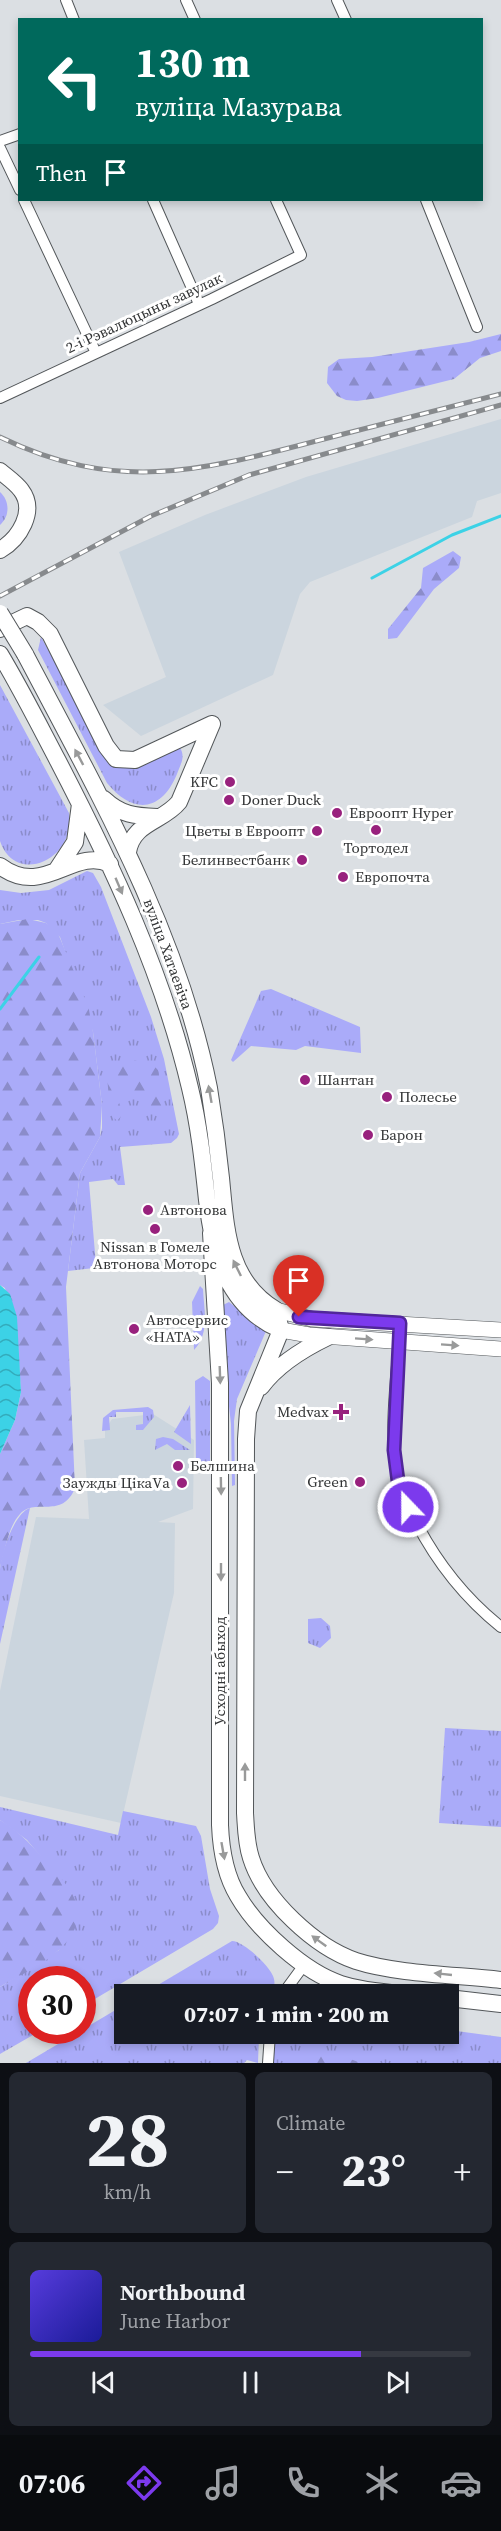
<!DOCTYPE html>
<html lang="en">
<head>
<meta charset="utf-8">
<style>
	:root { --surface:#171b24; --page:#242831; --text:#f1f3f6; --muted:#9ea1a6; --line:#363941; --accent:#7c3aed }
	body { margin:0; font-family:"Source Serif 4",serif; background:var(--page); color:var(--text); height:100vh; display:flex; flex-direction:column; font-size:22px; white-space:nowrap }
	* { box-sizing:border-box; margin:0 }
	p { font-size:20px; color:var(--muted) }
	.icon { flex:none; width:33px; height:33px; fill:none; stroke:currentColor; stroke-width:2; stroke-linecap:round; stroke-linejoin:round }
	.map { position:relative; height:2063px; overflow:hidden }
	.side { display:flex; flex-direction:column; gap:9px; padding:9px; background:#0d0f14; flex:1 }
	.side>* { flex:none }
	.guide { position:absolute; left:18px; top:18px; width:465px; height:183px; border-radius:0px; box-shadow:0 3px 9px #0003; background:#00695c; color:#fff; overflow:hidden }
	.speed { position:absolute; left:18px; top:1966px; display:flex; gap:12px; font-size:30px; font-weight:700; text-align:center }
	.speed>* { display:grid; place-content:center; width:78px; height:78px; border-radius:50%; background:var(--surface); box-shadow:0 3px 9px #0003; line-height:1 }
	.speed .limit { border:9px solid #d22; background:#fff; color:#111 }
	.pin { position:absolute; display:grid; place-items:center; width:51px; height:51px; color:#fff; margin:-62px -26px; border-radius:50% 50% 50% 0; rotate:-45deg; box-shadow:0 0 6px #0007 }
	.pin .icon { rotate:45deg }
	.me { position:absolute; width:66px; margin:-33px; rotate:338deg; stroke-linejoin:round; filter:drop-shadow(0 0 4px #0008) }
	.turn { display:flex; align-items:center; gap:21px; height:126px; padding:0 18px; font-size:27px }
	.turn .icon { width:78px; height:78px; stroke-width:2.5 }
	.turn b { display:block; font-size:42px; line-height:51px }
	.then { display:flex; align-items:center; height:57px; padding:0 18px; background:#0003; gap:12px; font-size:22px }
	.big { font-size:45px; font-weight:800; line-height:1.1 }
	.side .card { flex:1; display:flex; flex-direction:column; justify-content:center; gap:9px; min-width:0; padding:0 21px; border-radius:9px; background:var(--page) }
	.side .dial { align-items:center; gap:0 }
	.dial b { font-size:78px; line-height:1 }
	.song { display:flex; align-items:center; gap:18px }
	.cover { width:72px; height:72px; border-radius:9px; background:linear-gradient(135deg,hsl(250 70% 55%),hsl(240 70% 35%)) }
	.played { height:6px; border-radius:3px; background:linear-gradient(90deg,var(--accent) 75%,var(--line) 75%) }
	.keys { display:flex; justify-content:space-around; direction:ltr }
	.heat { display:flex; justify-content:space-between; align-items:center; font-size:33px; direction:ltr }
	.side .tiles { flex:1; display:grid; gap:9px; grid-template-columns:1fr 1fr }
	.card:last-child { grid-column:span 2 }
	.trip { position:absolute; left:114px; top:1984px; width:345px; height:60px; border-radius:0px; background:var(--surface); box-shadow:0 3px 9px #0003; font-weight:800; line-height:60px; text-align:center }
	.menu { display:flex; height:96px; justify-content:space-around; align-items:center; background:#090b0e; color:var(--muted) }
	.menu .icon { width:42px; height:42px }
	.menu .active { color:var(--accent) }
	.menu b { font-size:27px; color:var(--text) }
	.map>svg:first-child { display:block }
	.built { fill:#cbd5de }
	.grass { fill:url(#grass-tufts) }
	.forest { fill:url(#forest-firs) }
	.water { fill:url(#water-waves) }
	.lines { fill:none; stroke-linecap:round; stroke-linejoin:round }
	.stream { stroke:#3cd2e6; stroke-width:3 }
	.street-casing { stroke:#53575a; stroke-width:12 }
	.secondary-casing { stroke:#53575a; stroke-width:16 }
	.primary-casing { stroke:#53575a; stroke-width:18 }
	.street { stroke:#fff; stroke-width:10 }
	.secondary { stroke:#fff; stroke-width:15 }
	.primary { stroke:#fff; stroke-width:16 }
	.rail-casing { stroke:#878a8d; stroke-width:5 }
	.rail { stroke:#fff; stroke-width:3; stroke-dasharray:9; stroke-linecap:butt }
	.primary-bridge-casing { stroke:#53575a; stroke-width:18; stroke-linecap:butt }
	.primary-bridge { stroke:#fff; stroke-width:16 }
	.oneway { fill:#999a9a }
	.route-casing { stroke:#51269a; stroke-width:15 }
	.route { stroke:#7c3aed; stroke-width:10 }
	.poi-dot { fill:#98217d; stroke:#fff; stroke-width:2 }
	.labels { text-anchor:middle; stroke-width:6; stroke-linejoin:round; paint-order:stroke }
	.street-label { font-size:15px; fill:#333536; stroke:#fff }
	.poi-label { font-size:15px; fill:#333536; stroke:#fff; text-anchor:start }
</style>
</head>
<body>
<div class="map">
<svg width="501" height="2063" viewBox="0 0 501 2063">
	<defs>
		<pattern id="grass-tufts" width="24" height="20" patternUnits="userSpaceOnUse" patternTransform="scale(1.5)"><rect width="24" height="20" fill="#aaabf9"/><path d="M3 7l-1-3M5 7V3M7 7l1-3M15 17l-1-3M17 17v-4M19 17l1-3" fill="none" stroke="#8b8cca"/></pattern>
		<pattern id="forest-firs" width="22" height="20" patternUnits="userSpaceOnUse" patternTransform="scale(1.5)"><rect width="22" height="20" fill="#aaabf9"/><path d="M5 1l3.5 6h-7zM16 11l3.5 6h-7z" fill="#8b8cca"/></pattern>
		<pattern id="water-waves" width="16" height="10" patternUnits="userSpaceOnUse" patternTransform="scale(1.5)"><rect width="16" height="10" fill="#3cd2e6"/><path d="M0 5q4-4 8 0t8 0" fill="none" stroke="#33abbb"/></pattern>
	</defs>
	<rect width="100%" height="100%" fill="#dbdfe3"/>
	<path class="built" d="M501,419V493L477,501L472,517L310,582L300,594L273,675L141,736L103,705L166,677L119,552L205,515L306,477Z
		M153,1414L194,1440L193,1509L158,1522L175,1523L174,1593L121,1823L0,1796V1691L36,1517L89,1519L84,1440L105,1438V1430L112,1419Z"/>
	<path class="grass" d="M0,492C10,501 10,516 0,525Z
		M41,637L111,763L175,747L180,748C186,757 180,765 177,774C161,813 132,814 107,783L38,650Z
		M0,685L69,813C76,861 15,886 0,841Z
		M87,871L93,873L101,887L151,1017L164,1059L179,1134L177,1138L171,1143L120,1147L125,1185H118L113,1179L89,1182L96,1265L94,1268L68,1271L80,1173L100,1137L102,1128V1105L93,1032L60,937L46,923L38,920H19L0,924V890L21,893L49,890Z
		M271,989L360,1027L361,1053L305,1046L296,1050L251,1046L233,1062L231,1060L261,991Z
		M200,1286L203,1289C204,1311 210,1333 194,1350L192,1302Z
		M229,1302L266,1331L237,1399L234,1421L235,1485L232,1486L231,1424L219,1317L221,1306Z
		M203,1376L210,1381V1473L196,1465L195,1381Z
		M190,1405L191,1444L174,1432Z
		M148,1407L153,1410L154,1417L143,1430H136V1425L143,1424V1412H116V1417H109L110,1430L102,1431L103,1418L113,1410Z
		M163,1437L173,1439L190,1450H175L167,1444L155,1450L156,1439Z
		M30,1508L0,1644C0,1619 0,1593 0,1569C1,1554 14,1513 30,1508Z
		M321,1618L330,1626L331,1638L320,1648L308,1643V1619Z
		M445,1728L501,1731V1827L439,1823Z
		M0,1807L118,1835L123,1811L196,1826L201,1836L210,1889L219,1916L218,1923L213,1929L83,2006L82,1980H32V2031H40L0,2054V1987L59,1950L72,1894L27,1840L0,1820Z
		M232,1941C243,1941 269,1965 273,1976C276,1983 274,1989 271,1995H141Z
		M124,2005V2034H259L258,2063L247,2060L244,2063H26Z
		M449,2030L501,2037V2063H273L275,2034H448Z"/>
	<path class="forest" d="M501,334V351L480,358L454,379L378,398L357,401L346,400L337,396L327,383L328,367L339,359L372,357L469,342Z
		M453,551L461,557L459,568L434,589L397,638L388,639V629L421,588L423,568Z
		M28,919L46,923L57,931L80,986L89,1010L93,1032L102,1105L100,1137L80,1173L66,1287L75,1488C62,1520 36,1497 20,1514C8,1527 5,1551 0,1567V1454L15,1420L21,1392L18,1349L5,1288L0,1285V924Z
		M129,1059L153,1065L158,1070C160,1075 158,1080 160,1085C164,1095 167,1100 161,1110L155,1112L151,1110L147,1100H136L130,1090L122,1089L117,1097L123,1114L117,1121L110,1113L107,1075Z
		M0,1820C21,1832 35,1849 51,1867C60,1877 70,1887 75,1900C91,1945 29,1970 0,1987Z
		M308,2055L342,2056L361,2063H295Z"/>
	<path class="water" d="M0,1285L10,1294L17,1317L21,1392L15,1420L0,1454Z"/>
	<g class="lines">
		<path class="stream" d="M372,578L452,535L501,516
			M0,1009L39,957"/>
		<defs>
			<path id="street" d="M66,0L74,20
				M186,0L195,20
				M337,0L346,20
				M0,141L20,134
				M0,148L20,190
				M24,200L96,353
				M153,200L199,304
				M426,200L477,327
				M0,398L212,299L301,255L276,200
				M399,1341C396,1385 389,1430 397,1474C399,1487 405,1500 411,1512C433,1558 461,1595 501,1627
				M282,1995L304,1965
				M268,2063L270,2034"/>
			<path id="secondary" d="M276,1310L312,1319L501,1330
				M281,1330L309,1335L501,1349"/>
			<path id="primary" d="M0,471C7,477 16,483 21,490C37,511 19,539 0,550
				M0,629L27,616L38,622L50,634L106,746L116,759L135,760L212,724
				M0,654C21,689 39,725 58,761C112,865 163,973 190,1088C199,1125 203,1162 207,1200C213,1253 227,1307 281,1330
				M25,654C98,793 178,932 209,1088C214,1118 218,1148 221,1178C226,1229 227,1281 276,1310L281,1330
				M104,799C121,815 135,816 157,817
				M128,852C133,822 163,822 179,802L212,724
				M0,866C44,899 73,846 110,864
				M56,871L75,842L80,804
				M211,1233L220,1383V1825C221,1849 225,1875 238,1896C257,1929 304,1972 341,1984C364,1991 390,1993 414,1995
				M281,1330L248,1411L246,1439L245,1813C246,1828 246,1843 251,1858C264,1900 315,1947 356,1961C396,1974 458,1975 501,1980
				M261,1387C278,1364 303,1349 328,1337
				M448,1998L501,2004"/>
		</defs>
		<use href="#street" class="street-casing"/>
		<use href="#secondary" class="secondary-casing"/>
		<use href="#primary" class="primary-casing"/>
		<use href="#street" class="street"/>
		<use href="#secondary" class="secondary"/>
		<use href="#primary" class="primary"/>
		<defs>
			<path id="rail" d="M0,437C119,495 204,470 324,439C383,424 442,409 501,394
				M0,596L151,516L249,475L501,405"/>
		</defs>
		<use href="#rail" class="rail-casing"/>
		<use href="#rail" class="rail"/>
		<defs>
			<path id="primary-bridge" d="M0,613L25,654"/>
		</defs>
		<use href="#primary-bridge" class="primary-bridge-casing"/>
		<use href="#primary-bridge" class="primary-bridge"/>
	</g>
	<defs><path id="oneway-solid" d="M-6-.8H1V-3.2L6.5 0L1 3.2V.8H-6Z" transform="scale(1.5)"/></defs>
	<g class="oneway">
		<use href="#oneway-solid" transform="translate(79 757) rotate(-118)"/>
		<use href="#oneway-solid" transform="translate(119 886) rotate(67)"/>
		<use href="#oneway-solid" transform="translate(210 1094) rotate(-100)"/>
		<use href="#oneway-solid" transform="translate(237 1268) rotate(-116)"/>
		<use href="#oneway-solid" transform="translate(364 1339) rotate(4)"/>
		<use href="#oneway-solid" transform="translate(450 1345) rotate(4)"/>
		<use href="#oneway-solid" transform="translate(220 1375) rotate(88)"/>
		<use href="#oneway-solid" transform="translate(221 1486) rotate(89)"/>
		<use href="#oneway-solid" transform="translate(221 1572) rotate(90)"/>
		<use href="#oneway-solid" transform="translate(245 1772) rotate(-90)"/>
		<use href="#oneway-solid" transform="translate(223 1851) rotate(80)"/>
		<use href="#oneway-solid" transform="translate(319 1941) rotate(-144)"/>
		<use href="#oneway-solid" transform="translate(443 1974) rotate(-174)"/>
	</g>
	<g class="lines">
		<defs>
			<path id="route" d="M299,1317L400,1323L394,1450L398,1481L408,1507"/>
		</defs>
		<use href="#route" class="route-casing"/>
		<use href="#route" class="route"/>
	</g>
	<g class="poi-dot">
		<circle cx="230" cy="782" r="6"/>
		<circle cx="229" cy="800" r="6"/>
		<circle cx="337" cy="813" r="6"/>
		<circle cx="376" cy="830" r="6"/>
		<circle cx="317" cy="831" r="6"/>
		<circle cx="302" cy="860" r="6"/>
		<circle cx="343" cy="877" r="6"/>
		<circle cx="305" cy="1080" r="6"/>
		<circle cx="387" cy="1097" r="6"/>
		<circle cx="368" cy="1135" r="6"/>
		<circle cx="148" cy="1210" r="6"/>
		<circle cx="155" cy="1229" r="6"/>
		<circle cx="134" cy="1329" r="6"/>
		<path d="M338 1403h6v6h6v6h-6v6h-6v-6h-6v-6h6z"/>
		<circle cx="178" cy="1466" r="6"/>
		<circle cx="360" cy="1482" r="6"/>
		<circle cx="182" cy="1483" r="6"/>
	</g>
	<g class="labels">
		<g class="street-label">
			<text transform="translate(144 313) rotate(-25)" y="5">2-і Рэвалюцыны завулак</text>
			<text transform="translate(168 954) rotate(70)" y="5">вуліца Хатаевіча</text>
			<text transform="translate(220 1671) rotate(-90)" y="5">Усходні абыход</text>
		</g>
		<g class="poi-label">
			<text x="218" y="787" text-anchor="end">KFC</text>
			<text x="241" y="805">Doner Duck</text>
			<text x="349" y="818">Евроопт Hyper</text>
			<text x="305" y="836" text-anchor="end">Цветы в Евроопт</text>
			<text x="376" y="853" text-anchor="middle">Тортодел</text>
			<text x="290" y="865" text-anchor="end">Белинвестбанк</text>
			<text x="355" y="882">Европочта</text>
			<text x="317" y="1085">Шантан</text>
			<text x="399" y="1102">Полесье</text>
			<text x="380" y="1140">Барон</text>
			<text x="160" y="1215">Автонова</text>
			<text x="155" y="1252" text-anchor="middle">Nissan в Гомеле<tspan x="155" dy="17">Автонова Моторс</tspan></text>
			<text x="146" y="1325">Автосервис<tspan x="146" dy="17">«НАТА»</tspan></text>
			<text x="329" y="1417" text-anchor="end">Medvax</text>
			<text x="190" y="1471">Белшина</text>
			<text x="348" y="1487" text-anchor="end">Green</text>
			<text x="170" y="1488" text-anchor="end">Заужды ЦікаVа</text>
		</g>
	</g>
</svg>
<div class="speed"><div class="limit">30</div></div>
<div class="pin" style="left:299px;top:1317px;background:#d93025"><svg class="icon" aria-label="arrive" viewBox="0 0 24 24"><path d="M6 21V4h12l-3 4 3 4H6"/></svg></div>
<svg class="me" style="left:408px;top:1507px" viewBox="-20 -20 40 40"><circle r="17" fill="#7c3aed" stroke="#fff" stroke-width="3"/><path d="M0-11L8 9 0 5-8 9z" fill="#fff"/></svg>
<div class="trip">07:07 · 1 min · 200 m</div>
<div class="guide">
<div class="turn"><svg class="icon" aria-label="left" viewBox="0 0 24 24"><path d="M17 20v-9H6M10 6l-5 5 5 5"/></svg><div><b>130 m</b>вуліца Мазурава</div></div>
<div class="then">Then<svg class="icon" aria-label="arrive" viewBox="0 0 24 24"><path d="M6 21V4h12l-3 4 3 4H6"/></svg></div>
</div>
</div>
<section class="side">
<div class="tiles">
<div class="card dial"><b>28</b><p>km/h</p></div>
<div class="card"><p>Climate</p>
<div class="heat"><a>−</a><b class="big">23°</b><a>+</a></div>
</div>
<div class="card">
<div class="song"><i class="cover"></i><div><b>Northbound</b><p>June Harbor</p></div></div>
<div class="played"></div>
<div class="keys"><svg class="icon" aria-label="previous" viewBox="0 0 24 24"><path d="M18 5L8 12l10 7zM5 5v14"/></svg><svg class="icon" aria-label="pause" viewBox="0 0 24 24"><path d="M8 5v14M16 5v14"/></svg><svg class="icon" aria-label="next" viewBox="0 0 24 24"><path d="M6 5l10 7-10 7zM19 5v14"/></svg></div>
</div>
</div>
</section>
<nav class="menu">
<b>07:06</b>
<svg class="icon active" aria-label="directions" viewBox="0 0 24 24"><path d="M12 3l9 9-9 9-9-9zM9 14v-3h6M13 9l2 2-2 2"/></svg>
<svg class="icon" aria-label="music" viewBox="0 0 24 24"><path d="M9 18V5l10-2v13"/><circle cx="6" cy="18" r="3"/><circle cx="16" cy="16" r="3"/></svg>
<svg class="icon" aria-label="phone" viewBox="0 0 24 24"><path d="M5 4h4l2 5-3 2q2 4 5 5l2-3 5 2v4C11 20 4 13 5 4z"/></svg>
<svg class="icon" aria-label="climate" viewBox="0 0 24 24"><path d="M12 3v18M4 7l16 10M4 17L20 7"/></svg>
<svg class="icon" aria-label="car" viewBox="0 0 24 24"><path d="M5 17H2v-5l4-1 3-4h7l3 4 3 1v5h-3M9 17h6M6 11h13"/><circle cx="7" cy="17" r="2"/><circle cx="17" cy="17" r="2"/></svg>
</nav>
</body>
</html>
